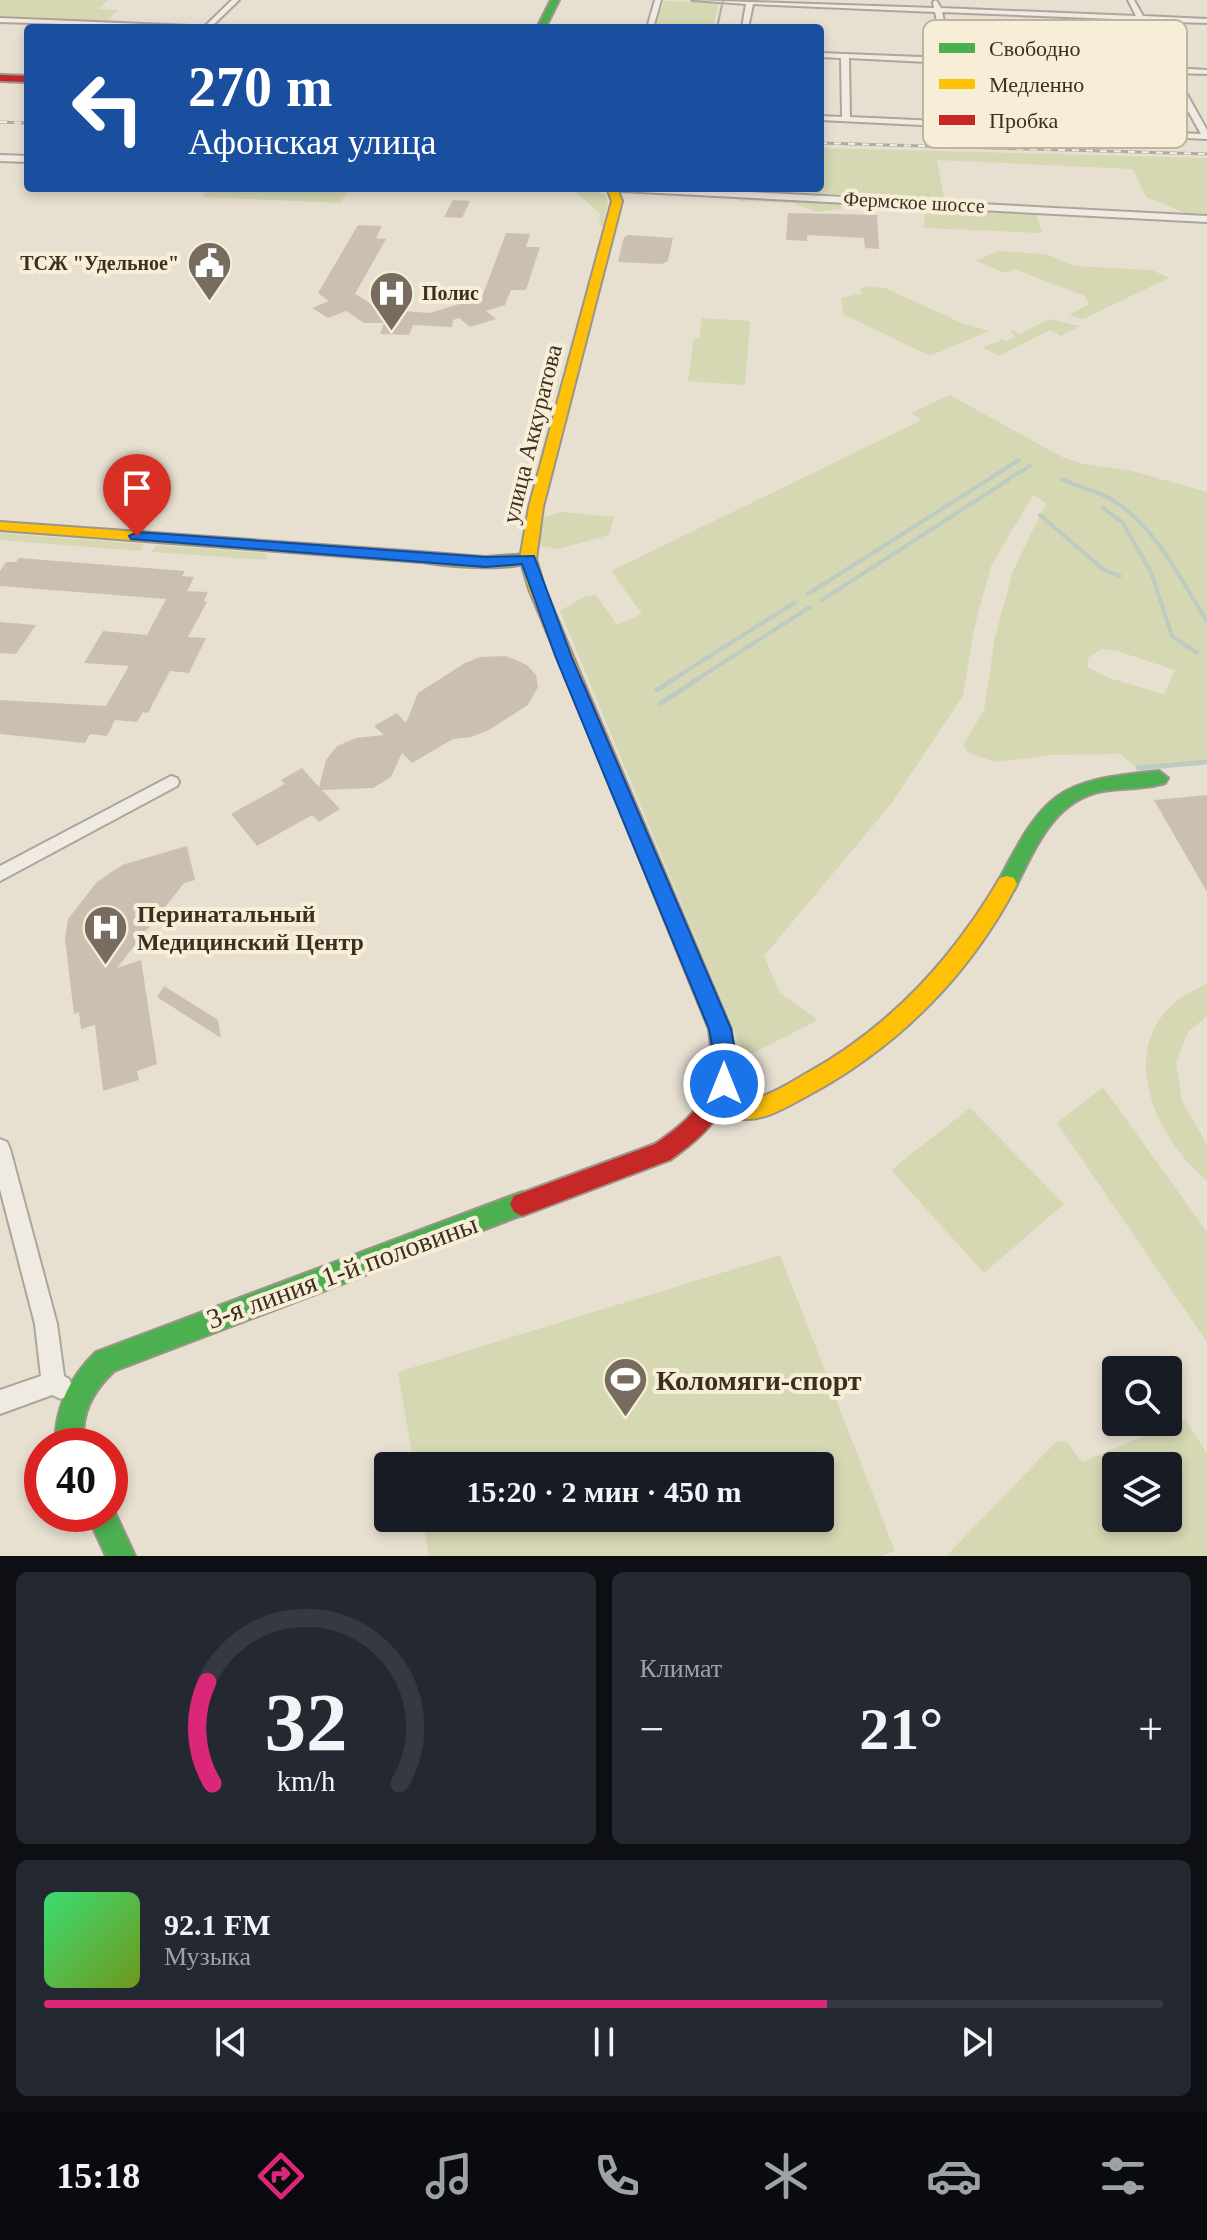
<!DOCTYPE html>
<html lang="ru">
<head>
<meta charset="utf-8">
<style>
	:root { --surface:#171b24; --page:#242831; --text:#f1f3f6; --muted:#9ea1a6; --line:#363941; --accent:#db2777 }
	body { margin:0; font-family:Georgia,serif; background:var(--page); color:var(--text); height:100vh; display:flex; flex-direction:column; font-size:30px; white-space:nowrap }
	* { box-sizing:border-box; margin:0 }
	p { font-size:26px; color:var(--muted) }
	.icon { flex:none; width:44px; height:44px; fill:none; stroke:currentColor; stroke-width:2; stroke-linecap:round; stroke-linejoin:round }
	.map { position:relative; height:1556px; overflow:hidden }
	.drawer { display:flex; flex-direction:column; gap:16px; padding:16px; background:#0d0f14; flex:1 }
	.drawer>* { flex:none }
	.banner { position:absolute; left:24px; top:24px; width:800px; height:168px; border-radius:8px; box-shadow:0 4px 12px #0003; background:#1a4fa0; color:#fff; overflow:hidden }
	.tools { position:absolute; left:1102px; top:1356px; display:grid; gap:16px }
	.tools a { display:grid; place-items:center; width:80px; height:80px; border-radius:8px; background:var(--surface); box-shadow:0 4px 12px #0003; font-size:40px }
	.speed { position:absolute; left:24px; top:1428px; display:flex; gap:16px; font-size:40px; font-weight:700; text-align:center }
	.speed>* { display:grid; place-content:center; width:104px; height:104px; border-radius:50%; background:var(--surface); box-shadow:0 4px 12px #0003; line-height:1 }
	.speed .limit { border:12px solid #d22; background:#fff; color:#111 }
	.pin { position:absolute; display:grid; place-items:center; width:68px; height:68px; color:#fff; margin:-82px -34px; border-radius:50% 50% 50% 0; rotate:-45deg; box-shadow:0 0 8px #0007 }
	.pin .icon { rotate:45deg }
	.me { position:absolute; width:88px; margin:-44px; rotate:0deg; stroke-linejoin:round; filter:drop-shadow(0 0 6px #0008) }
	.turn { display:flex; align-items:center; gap:28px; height:168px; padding:0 32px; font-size:36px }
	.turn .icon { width:104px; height:104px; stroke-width:2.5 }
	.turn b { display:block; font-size:56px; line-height:68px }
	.big { font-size:60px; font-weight:600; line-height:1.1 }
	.drawer .card { flex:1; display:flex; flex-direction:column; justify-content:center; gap:12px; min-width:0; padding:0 28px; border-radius:12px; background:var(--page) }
	.drawer .dial { align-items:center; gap:0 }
	.dial svg { height:208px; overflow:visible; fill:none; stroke:var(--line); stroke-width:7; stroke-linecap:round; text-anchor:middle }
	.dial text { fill:var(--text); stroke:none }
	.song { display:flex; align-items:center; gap:24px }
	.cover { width:96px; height:96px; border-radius:12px; background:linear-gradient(135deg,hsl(140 70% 55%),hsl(80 70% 35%)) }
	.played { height:8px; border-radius:4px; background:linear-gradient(90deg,var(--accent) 70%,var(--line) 70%) }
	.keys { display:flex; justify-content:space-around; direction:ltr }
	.heat { display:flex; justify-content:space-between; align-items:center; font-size:44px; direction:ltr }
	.drawer .tiles { flex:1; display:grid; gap:16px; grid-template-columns:1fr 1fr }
	.card:last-child { grid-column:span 2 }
	.trip { position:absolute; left:374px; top:1452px; width:460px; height:80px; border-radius:8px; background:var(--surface); box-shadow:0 4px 12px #0003; font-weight:600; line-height:80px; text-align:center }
	.tab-bar { display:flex; height:128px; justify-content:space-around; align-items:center; background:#090b0e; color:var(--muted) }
	.tab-bar .icon { width:56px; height:56px }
	.tab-bar .on { color:var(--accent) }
	.tab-bar b { font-size:36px; color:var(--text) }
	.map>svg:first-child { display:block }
	.green { fill:#d6d7b3; fill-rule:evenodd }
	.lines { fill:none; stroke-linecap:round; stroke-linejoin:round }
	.stream-far1 { stroke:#bcccc2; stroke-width:4 }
	.stream { stroke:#bcccc2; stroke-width:5 }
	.building { fill:#cbbfb2 }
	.street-casing { stroke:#ada599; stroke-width:4 }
	.fast-casing { stroke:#9c958a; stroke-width:4 }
	.slow-casing { stroke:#9c958a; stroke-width:4 }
	.jam-casing { stroke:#9c958a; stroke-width:4 }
	.street { fill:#efebe3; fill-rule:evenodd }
	.fast { fill:#4caf50; fill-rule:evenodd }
	.slow { fill:#ffc107; fill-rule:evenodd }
	.jam { fill:#c62828; fill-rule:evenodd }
	.tram { stroke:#afaaa2; stroke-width:2 }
	.rail-casing { stroke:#afaaa2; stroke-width:3 }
	.rail { stroke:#f7eed8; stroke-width:2; stroke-dasharray:7; stroke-linecap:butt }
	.route { fill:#1a73e8; stroke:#114b97; stroke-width:2 }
	.labels { text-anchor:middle; stroke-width:8; stroke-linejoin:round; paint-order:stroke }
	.far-street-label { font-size:20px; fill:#3d2e20; stroke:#f7eed8 }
	.far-poi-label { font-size:20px; font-weight:bold; fill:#3d2e20; stroke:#f7eed8; text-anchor:end }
	.street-label { font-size:24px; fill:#3d2e20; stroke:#f7eed8 }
	.poi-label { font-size:24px; font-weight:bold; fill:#3d2e20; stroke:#f7eed8; text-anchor:start }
	.near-street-label { font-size:28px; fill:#3d2e20; stroke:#f7eed8 }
	.near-poi-label { font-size:28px; font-weight:bold; fill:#3d2e20; stroke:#f7eed8; text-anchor:start }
	.key { fill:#f7eed8; stroke:#bfb4a1; stroke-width:2 }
	.key-label { font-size:22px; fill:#3d2e20 }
</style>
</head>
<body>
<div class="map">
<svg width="1207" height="1556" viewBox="0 0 1207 1556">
	<rect width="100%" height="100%" fill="#e7e0d1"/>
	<path class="green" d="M0,0H108L98,9L119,10L105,22L0,17Z
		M664,1L719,3L713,28H654Z
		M820,148L1207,158V214L1185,213L1146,197L1133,169L937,160L944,198L684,188H820Z
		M212,188H350L340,203L202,197Z
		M570,188L589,189L606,195L608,202L603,226H599L600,213Z
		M740,197L840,202L841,209L816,212L793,203L740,201L737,198Z
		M926,206L1035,210L1042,233L924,228Z
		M998,251L1046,254L1074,266L1152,270L1169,278L1083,319L1069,315L1089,304L1085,296L1014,269L1005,273L976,261Z
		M869,286L885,288L962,323L989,331L930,356L843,314L841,298L863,293L859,289Z
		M702,318L750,321L745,385L688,381L694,338H699Z
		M1049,319L1080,326L1061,336L1050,330L999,356L982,347L1001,341L998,338L1006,341L1015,337L1010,329L1020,334Z
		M950,395L1062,457L1084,464L1132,471L1207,492V762L1138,768L1120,754L1052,755L996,762L968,753L963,745L984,710L995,637L1013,571L1046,503L1033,495L991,566L974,629L963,696L891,804L764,956L780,993L818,1020L745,1057L560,611L583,597L596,595L617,625L642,614L611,571L922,420L911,413ZM1101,649L1117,651L1175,670L1164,694L1109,678L1088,667V658Z
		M563,512L614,517L609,535L558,549L542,546L539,541L544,517Z
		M0,533L144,544L140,551L0,540Z
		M156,545L264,553L267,557L266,560L152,552Z
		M1207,984V1016L1188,1032L1176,1063L1182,1101L1207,1144V1181C1143,1127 1110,1022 1207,984Z
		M1103,1087L1207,1232V1342L1057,1123Z
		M970,1108L1064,1204L984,1273L891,1170Z
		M780,1255L895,1551L881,1556H429L422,1518H820V1466H414L398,1372Z
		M1185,1419L1207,1454V1556H946L1057,1441L1067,1442L1082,1462ZM1168,1466V1518H1116V1466Z"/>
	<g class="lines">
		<path class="stream-far1" d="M1010,478L1030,466
			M1062,479C1077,487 1094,490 1109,498C1155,524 1180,579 1207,621
			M1102,507L1122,522L1151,572L1172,636L1197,653
			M1040,515L1104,570L1120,576
			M808,594L1019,460
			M822,600L1008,480
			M669,682L794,603
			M693,682L810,607"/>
		<path class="stream" d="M657,690L673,680
			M661,703L697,680
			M1138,768L1207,762"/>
	</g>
	<path class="building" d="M453,200L470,201L462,218L444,217Z
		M788,213L877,215L879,249L865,248L864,238L807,235V241L786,240Z
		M358,225L382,226L376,238L386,239L355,294L388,314L390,310L430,313L482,297L506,233L530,234L526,247H540L526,290H511L505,305L486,311L496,319L470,327L459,318L453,320L452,327L413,325L409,335L380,334L384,323H364L346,311L328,318L312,308L329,301L318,293Z
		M629,235L673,238L668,261L662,264L618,262L624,237Z
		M19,558L185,571L182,576L194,577L187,591L208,592L204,601L207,602L188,637L206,638L189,673L170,671L148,713L143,712L137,722L115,720L107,736L90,734L85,743L0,734V700L106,706L129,666L84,663L103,631L147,635L166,599L0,586V571L6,562H16Z
		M0,622L36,625L16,654L0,653Z
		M506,656L527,665L536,675L538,687L528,705L487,731L471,737L453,739L412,763L402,753L391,777L373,788L322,790L340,809L319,822L312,815L257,846L231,814L285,784L281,780L302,768L319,787L326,760L337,746L356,738L384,735L374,726L397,713L406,723L418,693L465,663L480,657Z
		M1207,795V892L1154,800Z
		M187,846L195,880L184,883L117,968L141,960L157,1064L137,1071L139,1080L103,1091L95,1025L81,1029L79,1012L74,1014L65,939L68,919L96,883L111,872L125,864Z
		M164,986L218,1020L221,1038L157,997Z"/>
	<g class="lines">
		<defs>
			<path id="street" d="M232,0H239L210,28H203Z
				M655,0H661L653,28H647Z
				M692,0L934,8L933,2L936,0L941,8L1136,16L1128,0H1134L1143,16L1207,19V23L1146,21L1173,68L1207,70V74L1175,73L1207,130V139L820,120V116L842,117L841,58L820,57V53L945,58L935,12L753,4L748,28H742L746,4ZM942,12L1139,20L1165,68L952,59ZM849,58L946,63L958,122L850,117ZM953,63L1167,73L1201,134L967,123Z
				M0,18L191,26L194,28L0,22Z
				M0,155L28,156V162L0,161Z
				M617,188H672L1207,216V222L621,191Z
				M171,776L177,778L179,782L177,786L0,881V866Z
				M0,1139L7,1142L10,1149L57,1324L64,1376L69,1379L73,1387L69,1395L61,1399L52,1395L0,1414V1390L41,1376L35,1324L0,1189Z"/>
			<path id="fast" d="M551,0H559L545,28H537Z
				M420,552L485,557L528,554L536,559C519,573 438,566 415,560L412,557Z
				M1159,771L1168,778L1165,783C1146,789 1123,788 1103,791C1053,800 1035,849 1014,890L1007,892L1000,890L997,884C1045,792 1055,781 1159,771Z
				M522,1192L530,1196L534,1204L530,1212L114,1371C91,1393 81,1414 83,1446H55C55,1408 69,1378 96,1352Z
				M110,1504H111L135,1556H106L87,1514H110Z"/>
			<path id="slow" d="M607,188H617L622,201L543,507L536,559L545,589L584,683L576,689L568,683L529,589L520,559L529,507L612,201Z
				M0,522L420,552L428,557L420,562L0,530Z
				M1007,876L1014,878L1017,884C970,975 897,1048 807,1096C788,1106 767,1120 744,1119C732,1119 720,1113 709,1108L706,1101L709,1094C725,1088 742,1102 763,1096C778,1091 793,1081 807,1073C890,1027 952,960 1000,878Z"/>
			<path id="jam" d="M0,75L28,76V82L0,81Z
				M576,677L584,683L731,1029C740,1093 723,1124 670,1160L522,1216L514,1212L510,1204L514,1196L655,1144C704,1111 717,1089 709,1029L568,683Z"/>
		</defs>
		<use href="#street" class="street-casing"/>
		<use href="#fast" class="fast-casing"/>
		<use href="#slow" class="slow-casing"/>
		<use href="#jam" class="jam-casing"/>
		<use href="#street" class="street"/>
		<use href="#fast" class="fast"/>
		<use href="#slow" class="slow"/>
		<use href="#jam" class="jam"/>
		<path class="tram" d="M717,28L723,0"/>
		<defs>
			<path id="rail" d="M0,122L28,123
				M820,143L1207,154"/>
		</defs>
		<use href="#rail" class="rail-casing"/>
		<use href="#rail" class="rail"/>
	</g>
	<path class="route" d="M137,532L485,557L534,556L572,658L731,1029L738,1066L732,1092L724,1095L716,1092L713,1084L716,1066L709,1029L556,658L522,564L485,567L131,539L129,536Z"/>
	<defs>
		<symbol id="civic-pin" viewBox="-11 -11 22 30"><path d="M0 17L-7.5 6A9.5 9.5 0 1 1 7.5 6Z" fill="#786c5e" stroke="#f7eed8"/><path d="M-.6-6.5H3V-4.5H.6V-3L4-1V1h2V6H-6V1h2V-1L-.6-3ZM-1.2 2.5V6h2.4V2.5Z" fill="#fff"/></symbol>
		<symbol id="hospital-pin" viewBox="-11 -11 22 30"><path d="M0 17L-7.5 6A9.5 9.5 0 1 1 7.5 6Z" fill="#786c5e" stroke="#f7eed8"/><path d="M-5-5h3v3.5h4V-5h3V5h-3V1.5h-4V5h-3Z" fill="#fff"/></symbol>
		<symbol id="stadium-pin" viewBox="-11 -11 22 30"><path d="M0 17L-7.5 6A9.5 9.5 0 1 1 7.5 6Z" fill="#786c5e" stroke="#f7eed8"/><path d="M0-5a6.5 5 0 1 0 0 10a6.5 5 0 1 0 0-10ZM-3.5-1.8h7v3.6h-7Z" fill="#fff"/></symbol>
	</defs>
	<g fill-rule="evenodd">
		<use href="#civic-pin" x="184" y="238" width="51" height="69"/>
		<use href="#hospital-pin" x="366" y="268" width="51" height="69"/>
		<use href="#hospital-pin" x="80" y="902" width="51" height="69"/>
		<use href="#stadium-pin" x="600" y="1354" width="51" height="69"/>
	</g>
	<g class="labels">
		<g class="far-street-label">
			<text transform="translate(914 202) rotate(3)" y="7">Фермское шоссе</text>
		</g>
		<g class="far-poi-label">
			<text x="179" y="270">ТСЖ "Удельное"</text>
			<text x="422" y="300" text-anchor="start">Полис</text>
		</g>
		<g class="street-label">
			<text transform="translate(532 434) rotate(-76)" y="8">улица Аккуратова</text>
		</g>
		<g class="poi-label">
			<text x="137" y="922">Перинатальный<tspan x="137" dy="28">Медицинский Центр</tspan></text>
		</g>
		<g class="near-street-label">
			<text transform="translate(342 1271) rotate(-20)" y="10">3-я линия 1-й половины</text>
		</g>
		<g class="near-poi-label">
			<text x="656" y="1390">Коломяги-спорт</text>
		</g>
	</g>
	<rect x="923" y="20" width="264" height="128" rx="12" class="key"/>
	<rect x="939" y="43" width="36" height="10" fill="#4caf50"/>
	<rect x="939" y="79" width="36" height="10" fill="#ffc107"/>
	<rect x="939" y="115" width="36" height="10" fill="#c62828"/>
	<g class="key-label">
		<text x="989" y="56">Свободно</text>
		<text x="989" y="92">Медленно</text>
		<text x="989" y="128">Пробка</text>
	</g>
</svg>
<div class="tools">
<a><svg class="icon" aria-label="search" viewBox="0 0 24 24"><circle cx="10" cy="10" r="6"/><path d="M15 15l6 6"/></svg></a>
<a><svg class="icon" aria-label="layers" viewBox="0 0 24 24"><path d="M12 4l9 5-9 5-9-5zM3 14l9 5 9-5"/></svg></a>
</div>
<div class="speed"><div class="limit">40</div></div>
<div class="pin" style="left:137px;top:536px;background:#d93025"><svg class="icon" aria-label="arrive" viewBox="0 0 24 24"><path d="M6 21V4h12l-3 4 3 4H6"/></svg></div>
<svg class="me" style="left:724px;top:1084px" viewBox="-20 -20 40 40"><circle r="17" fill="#1a73e8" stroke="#fff" stroke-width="3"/><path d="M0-11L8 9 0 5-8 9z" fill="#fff"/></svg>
<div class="trip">15:20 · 2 мин · 450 m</div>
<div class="banner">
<div class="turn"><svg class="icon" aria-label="left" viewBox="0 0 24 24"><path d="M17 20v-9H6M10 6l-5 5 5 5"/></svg><div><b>270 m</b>Афонская улица</div></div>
</div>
</div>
<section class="drawer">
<div class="tiles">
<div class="card dial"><svg viewBox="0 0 100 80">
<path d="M14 69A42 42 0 1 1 86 69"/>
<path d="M14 69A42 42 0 0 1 12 30" stroke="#db2777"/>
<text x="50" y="56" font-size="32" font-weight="700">32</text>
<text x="50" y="72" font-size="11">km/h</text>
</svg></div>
<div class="card"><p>Климат</p>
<div class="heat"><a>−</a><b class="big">21°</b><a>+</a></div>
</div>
<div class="card">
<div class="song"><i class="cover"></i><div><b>92.1 FM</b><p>Музыка</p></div></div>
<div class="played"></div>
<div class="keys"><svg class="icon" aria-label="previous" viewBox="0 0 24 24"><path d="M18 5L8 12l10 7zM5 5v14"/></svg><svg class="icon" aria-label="pause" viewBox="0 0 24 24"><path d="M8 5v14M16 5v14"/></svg><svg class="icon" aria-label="next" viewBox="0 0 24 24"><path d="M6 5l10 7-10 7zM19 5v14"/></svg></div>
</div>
</div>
</section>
<nav class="tab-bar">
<b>15:18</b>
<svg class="icon on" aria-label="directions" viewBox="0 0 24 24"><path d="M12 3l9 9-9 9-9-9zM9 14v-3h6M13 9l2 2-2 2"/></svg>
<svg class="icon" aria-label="music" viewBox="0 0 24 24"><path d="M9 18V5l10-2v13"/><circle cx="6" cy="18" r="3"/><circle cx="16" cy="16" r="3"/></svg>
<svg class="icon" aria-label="phone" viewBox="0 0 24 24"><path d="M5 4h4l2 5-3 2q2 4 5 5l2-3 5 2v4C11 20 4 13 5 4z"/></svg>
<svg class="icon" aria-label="climate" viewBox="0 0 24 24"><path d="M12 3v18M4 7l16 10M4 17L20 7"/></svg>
<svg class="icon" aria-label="car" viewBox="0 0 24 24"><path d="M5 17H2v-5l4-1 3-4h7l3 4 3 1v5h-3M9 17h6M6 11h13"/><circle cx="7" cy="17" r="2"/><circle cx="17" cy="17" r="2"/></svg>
<svg class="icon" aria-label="filters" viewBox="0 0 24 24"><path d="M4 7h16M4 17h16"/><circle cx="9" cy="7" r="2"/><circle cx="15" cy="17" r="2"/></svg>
</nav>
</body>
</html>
